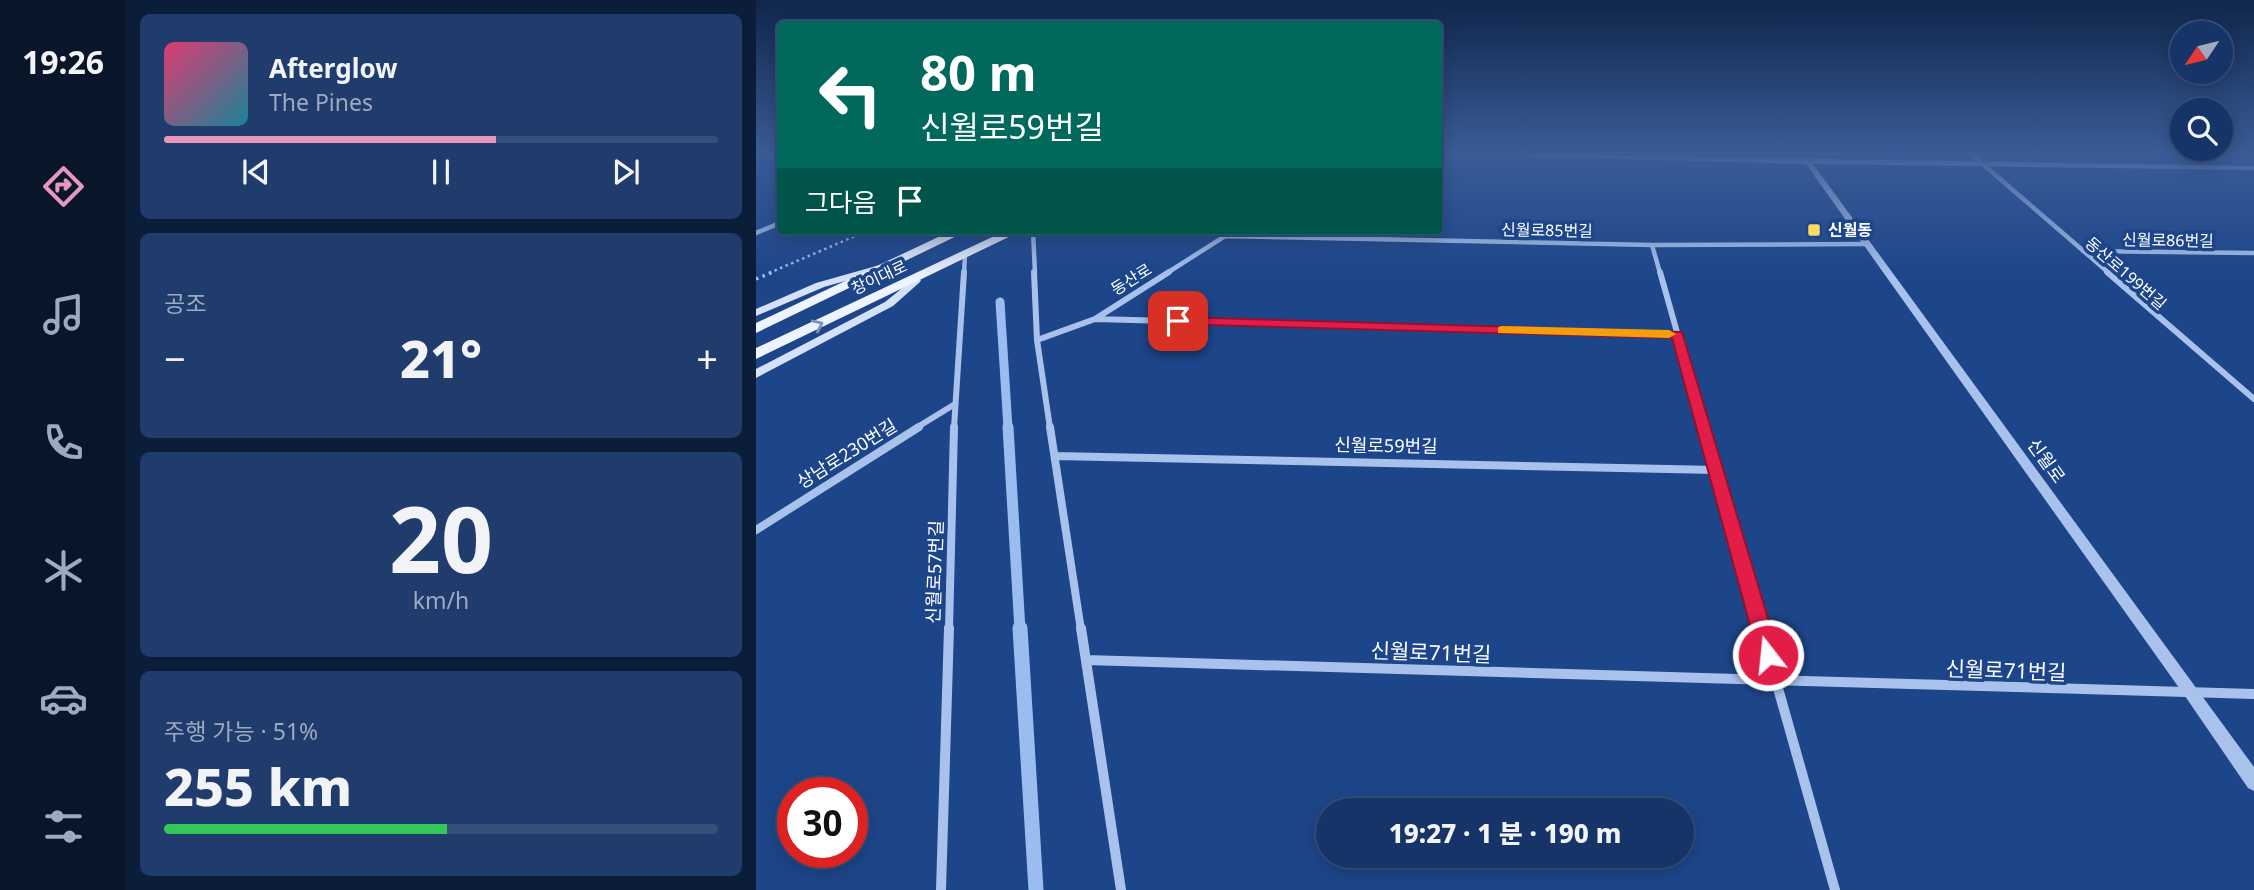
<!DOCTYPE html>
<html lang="ko">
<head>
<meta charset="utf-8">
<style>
	:root { --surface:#163467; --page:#1f3c6d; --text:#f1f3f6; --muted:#9eaac0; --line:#354f7b; --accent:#e797bd }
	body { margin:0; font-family:"Noto Sans","Noto Sans KR",sans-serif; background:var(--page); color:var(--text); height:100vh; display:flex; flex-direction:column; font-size:26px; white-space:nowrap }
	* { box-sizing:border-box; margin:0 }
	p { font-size:23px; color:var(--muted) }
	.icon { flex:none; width:38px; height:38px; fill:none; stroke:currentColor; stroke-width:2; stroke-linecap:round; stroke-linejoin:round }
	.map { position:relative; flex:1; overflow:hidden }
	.details { display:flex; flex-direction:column; gap:14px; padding:14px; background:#0c1d39; width:630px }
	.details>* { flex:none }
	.top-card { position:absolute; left:21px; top:21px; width:665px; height:214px; border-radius:7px; box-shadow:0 4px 18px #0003,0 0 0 2px var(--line); background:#00695c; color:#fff; overflow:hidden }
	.needle { width:46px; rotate:235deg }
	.fabs { position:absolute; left:1414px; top:21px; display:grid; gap:14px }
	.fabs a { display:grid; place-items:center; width:63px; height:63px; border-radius:50%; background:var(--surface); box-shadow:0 4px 18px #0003,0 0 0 2px var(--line); font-size:35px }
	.speed { position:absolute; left:21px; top:777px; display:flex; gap:14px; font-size:35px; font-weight:700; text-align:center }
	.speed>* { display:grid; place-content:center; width:91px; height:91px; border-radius:50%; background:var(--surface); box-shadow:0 4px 18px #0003,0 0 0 2px var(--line); line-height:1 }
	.speed .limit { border:10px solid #d22; background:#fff; color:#111 }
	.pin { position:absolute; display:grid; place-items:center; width:60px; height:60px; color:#fff; margin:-30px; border-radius:14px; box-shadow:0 4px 10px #0006 }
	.me { position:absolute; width:77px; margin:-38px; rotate:344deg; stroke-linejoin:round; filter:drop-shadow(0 0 5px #0008) }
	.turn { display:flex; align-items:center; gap:24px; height:147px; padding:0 28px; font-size:32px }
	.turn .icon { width:91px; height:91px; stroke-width:2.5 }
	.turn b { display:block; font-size:49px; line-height:60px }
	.then { display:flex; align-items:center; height:66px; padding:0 28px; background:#0003; gap:14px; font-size:26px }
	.big { font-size:52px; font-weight:800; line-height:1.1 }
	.details .card { flex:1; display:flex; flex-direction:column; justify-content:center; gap:10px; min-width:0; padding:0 24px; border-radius:10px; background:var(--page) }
	.details .dial { align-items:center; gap:0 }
	.dial b { font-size:91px; line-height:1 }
	.song { display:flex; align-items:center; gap:21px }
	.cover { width:84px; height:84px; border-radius:10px; background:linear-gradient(135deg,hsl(340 70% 55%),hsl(190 70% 35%)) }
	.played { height:7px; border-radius:4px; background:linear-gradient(90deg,var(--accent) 60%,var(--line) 60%) }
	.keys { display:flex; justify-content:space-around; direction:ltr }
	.heat { display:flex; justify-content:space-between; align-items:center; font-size:38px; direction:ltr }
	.charge { height:10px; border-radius:5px; background:linear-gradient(90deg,#34c759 51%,var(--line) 0) }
	.trip { position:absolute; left:560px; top:798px; width:378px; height:70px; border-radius:35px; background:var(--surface); box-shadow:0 4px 18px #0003,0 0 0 2px var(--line); font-weight:800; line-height:70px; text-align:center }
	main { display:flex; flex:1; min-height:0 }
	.dock { display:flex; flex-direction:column; width:126px; justify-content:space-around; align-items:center; background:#091529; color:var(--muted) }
	.dock .icon { width:49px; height:49px }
	.dock .current { color:var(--accent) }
	.dock b { font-size:32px; color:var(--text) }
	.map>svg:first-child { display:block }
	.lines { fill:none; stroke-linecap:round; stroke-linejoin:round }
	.stream-far2 { stroke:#9bbcee; stroke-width:9 }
	.stream-far1 { stroke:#9bbcee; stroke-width:11 }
	.stream { stroke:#9bbcee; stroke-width:15 }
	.path-far1 { stroke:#a8c2ec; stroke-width:2.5; stroke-dasharray:2.5 3.5; stroke-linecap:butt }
	.path { stroke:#a8c2ec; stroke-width:3.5; stroke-dasharray:2.5 4.5; stroke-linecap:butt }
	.minor-far3 { stroke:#a8c2ec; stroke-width:4.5 }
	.minor-far2 { stroke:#a8c2ec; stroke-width:6 }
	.minor-far1 { stroke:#a8c2ec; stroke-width:8 }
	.minor { stroke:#a8c2ec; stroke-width:10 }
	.tertiary { fill:#a8c2ec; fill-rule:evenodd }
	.secondary { fill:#d4e1f9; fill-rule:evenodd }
	.primary { fill:#edf3ff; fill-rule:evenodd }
	.oneway { stroke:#7b93be }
	.route { fill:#e11d48; stroke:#92132f; stroke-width:2 }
	.slow { fill:#f59e0b }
	.poi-dot { fill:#fbda66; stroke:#1d4589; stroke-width:2.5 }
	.labels { text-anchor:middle; stroke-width:7; stroke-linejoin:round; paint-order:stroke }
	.far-street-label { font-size:16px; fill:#fff; stroke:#1d4589 }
	.far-poi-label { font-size:16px; font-weight:bold; fill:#fff; stroke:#1d4589; text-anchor:start }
	.street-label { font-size:18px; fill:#fff; stroke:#1d4589 }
	.near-street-label { font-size:21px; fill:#fff; stroke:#1d4589 }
</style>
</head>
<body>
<main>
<nav class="dock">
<b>19:26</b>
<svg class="icon current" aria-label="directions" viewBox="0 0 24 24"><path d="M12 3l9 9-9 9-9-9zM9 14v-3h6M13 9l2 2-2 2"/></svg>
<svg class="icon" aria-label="music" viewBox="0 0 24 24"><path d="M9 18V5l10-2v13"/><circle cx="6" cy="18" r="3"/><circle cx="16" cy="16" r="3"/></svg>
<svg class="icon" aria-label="phone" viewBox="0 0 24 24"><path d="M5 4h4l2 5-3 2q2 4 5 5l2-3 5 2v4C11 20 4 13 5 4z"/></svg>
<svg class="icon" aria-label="climate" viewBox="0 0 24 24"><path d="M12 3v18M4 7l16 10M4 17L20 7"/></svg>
<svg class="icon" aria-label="car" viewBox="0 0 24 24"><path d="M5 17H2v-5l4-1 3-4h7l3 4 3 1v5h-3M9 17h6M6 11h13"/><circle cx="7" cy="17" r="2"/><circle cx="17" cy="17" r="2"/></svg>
<svg class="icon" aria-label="filters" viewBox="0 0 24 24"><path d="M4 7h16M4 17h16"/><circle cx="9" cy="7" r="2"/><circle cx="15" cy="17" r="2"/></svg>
</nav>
<section class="details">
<div class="card">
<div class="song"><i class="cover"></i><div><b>Afterglow</b><p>The Pines</p></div></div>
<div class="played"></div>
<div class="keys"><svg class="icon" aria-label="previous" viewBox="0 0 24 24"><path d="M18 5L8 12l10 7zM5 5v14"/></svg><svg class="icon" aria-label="pause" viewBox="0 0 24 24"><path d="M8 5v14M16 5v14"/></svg><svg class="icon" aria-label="next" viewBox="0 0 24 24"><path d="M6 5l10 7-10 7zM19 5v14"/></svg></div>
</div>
<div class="card"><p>공조</p>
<div class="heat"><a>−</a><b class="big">21°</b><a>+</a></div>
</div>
<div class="card dial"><b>20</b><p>km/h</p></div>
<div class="card"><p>주행 가능 · 51%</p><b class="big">255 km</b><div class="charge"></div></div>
</section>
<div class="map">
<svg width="1498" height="890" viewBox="0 0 1498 890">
	<rect width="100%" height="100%" fill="#1d4589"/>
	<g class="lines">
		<path class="stream-far2" d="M244,302L252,428"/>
		<path class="stream-far1" d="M252,427L264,630"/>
		<path class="stream" d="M264,628L280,890"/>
		<path class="path-far1" d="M13,273L111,231"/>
		<path class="path" d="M0,279L17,272"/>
		<path class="minor-far3" d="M1214,153L1353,273
			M277,231L279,273
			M0,233L24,223
			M469,236L896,245L1111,244
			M896,245L904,273
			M1327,251L1498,253
			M208,273L209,255
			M411,273L477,231"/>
		<path class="minor-far2" d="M278,272L281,340L294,428
			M904,272L948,428
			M1351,272L1498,399
			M339,319L921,335
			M281,340L339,319L413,272
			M160,428L199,404
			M198,428L208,272"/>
		<path class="minor-far1" d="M294,427L325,630
			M948,427L1005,630
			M299,456L960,470
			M0,530L163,427
			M193,630L198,427"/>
		<path class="minor" d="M325,628L365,890
			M1005,628L1079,890
			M330,660L1498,694
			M185,890L193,628"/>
		<path class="tertiary" d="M717,153L1498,166V170L1057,164L1498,767V791L1492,788L1431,699L1050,164L720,155Z"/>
		<path class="secondary" d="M127,264L132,267L131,269L68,287L0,316V309L60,283Z
			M160,277L165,280L164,282L137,306L0,378V369L129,302Z"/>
		<path class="primary" d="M195,231H211L0,333V323Z
			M249,231H265L0,359V348Z"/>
	</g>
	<defs><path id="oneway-chevron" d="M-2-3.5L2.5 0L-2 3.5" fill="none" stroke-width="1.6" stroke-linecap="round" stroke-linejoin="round" transform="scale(1.75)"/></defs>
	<use class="oneway" href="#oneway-chevron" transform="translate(62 325) rotate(-25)"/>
	<linearGradient id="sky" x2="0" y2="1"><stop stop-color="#10264b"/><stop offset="0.55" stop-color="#3a5c97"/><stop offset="1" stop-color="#3a5c97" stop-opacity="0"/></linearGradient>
	<rect width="1498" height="278" fill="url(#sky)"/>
	<path class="route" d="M422,317L926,332L1023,655L1020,661L1012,663L1005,661L1002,655L916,338L417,324L415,321Z"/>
	<path class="slow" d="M746,326L913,330L920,334L913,338L742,333V327Z"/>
	<rect class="poi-dot" x="1051" y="223" width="14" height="14" rx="3.5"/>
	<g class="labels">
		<g class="far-street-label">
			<text transform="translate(791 230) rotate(1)" y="6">신월로85번길</text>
			<text transform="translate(1412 240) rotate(1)" y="6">신월로86번길</text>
			<text transform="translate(1370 273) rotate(41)" y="6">동산로199번길</text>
			<text transform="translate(123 277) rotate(-25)" y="6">창이대로</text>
			<text transform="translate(375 279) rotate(-32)" y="6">동산로</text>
		</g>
		<g class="far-poi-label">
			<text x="1072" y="236">신월동</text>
		</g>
		<g class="street-label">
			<text transform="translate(630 446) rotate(1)" y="6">신월로59번길</text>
			<text transform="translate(91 454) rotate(-32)" y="6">상남로230번길</text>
			<text transform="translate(1290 461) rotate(54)" y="6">신월로</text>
			<text transform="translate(179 572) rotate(-88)" y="6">신월로57번길</text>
		</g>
		<g class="near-street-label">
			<text transform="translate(675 653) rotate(2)" y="7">신월로71번길</text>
			<text transform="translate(1250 671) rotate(2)" y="7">신월로71번길</text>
		</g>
	</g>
</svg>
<div class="fabs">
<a><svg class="needle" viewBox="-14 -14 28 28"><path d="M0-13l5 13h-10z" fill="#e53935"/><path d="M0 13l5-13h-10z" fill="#9eaac0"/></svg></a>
<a><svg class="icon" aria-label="search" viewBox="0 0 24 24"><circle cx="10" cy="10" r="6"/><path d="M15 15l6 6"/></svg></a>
</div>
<div class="speed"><div class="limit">30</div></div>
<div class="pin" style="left:422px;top:321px;background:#d93025"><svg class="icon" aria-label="arrive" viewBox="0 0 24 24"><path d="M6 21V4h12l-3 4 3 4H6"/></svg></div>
<svg class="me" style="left:1012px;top:655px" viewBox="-20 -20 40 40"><circle r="17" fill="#e11d48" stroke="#fff" stroke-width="3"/><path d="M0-11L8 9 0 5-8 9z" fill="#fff"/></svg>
<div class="trip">19:27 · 1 분 · 190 m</div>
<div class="top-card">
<div class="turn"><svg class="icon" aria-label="left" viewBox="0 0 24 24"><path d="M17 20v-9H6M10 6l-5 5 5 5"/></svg><div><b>80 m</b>신월로59번길</div></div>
<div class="then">그다음<svg class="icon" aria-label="arrive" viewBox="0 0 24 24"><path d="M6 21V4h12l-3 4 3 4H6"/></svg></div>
</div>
</div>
</main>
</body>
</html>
